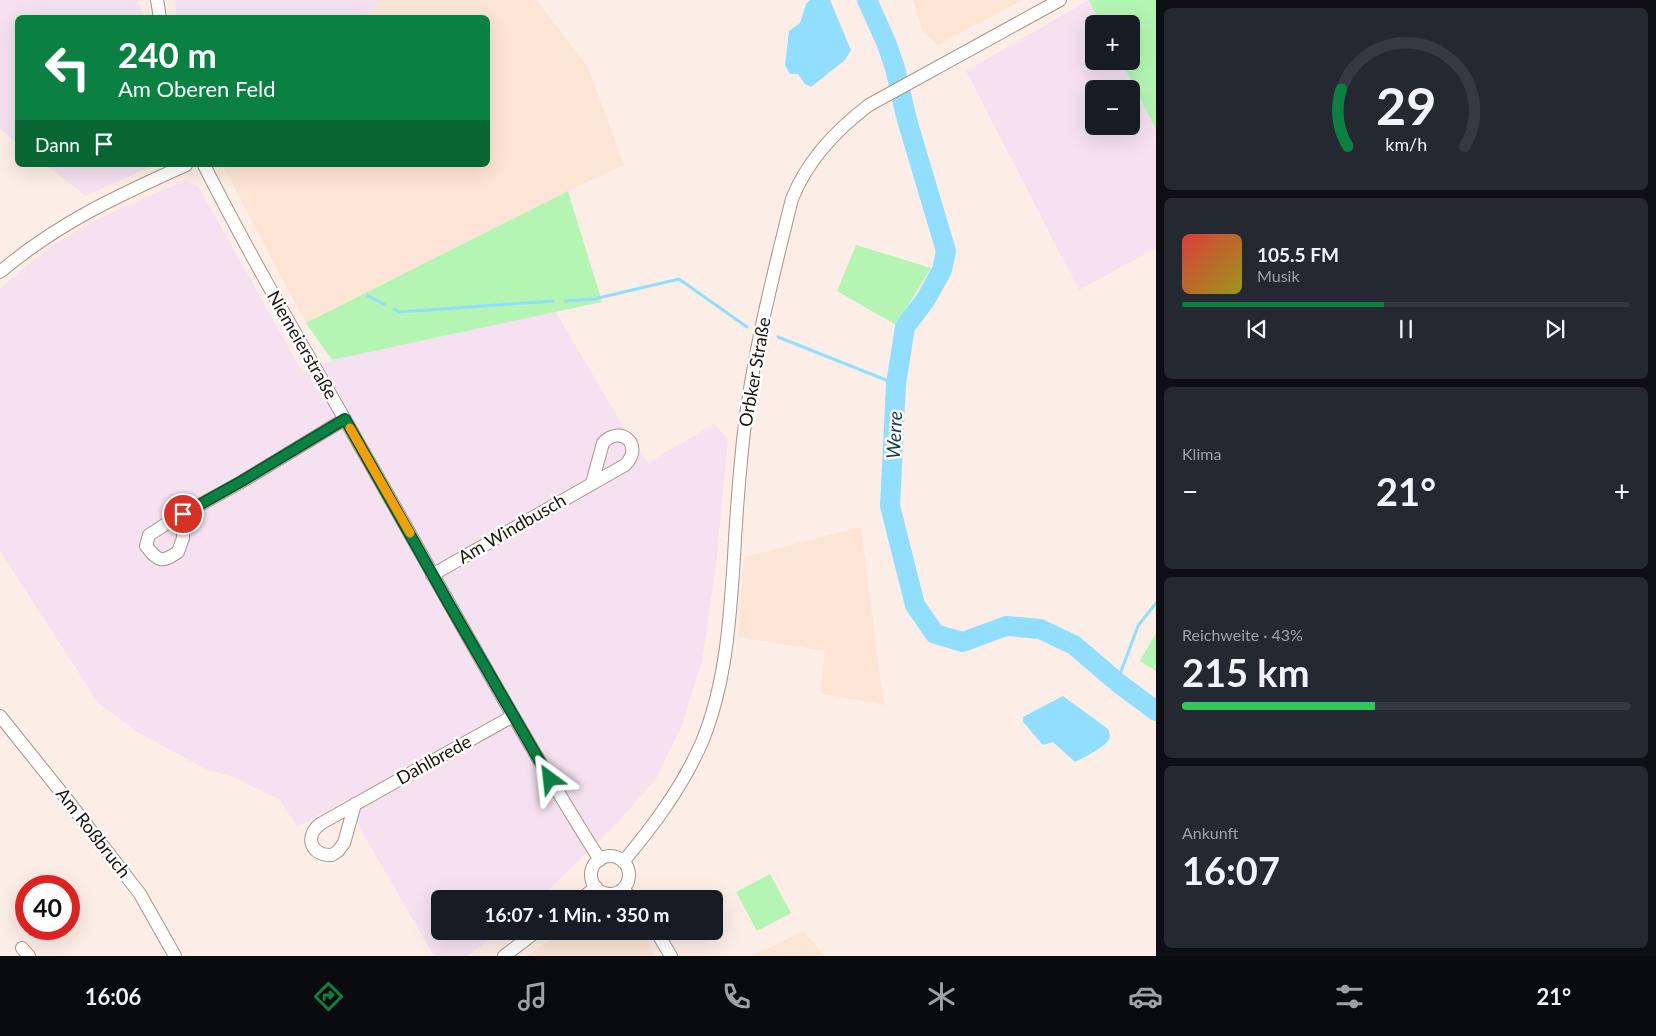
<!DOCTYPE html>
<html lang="de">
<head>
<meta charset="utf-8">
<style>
	:root { --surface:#171b24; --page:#242831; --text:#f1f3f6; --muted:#9ea1a6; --line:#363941; --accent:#0b8043 }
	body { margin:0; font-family:Lato,sans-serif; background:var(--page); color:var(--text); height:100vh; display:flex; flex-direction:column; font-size:19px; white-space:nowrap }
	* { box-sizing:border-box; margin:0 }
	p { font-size:16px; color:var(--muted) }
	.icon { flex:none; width:28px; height:28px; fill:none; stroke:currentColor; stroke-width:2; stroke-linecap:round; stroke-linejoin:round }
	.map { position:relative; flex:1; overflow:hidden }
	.details { display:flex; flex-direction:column; gap:8px; padding:8px; background:#0d0f14; width:500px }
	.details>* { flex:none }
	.top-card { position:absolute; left:15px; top:15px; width:475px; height:152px; border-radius:8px; box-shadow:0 5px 20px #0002; background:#0b8043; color:#fff; overflow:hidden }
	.fabs { position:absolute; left:1085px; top:15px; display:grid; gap:10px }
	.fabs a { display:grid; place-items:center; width:55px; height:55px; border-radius:8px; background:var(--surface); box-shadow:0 5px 20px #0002; font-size:25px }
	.speed { position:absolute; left:15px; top:875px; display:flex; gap:10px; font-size:25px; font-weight:700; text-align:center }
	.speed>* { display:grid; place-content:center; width:65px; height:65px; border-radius:50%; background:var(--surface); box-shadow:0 5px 20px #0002; line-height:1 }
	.speed .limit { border:8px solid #d22; background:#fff; color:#111 }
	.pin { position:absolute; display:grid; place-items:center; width:42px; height:42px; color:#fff; margin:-21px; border:2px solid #fff; border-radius:50%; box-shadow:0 1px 5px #0007 }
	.me { position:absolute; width:55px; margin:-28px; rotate:330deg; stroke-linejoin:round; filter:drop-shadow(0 0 4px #0008) }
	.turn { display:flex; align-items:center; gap:18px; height:105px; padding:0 20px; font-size:22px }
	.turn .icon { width:65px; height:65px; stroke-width:2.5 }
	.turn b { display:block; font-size:35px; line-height:42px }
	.then { display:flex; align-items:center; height:48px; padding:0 20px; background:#0003; gap:10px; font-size:19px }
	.big { font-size:38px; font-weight:700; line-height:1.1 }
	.details .tile { flex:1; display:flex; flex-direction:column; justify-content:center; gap:8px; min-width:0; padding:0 18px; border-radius:8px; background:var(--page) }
	.details .dial { align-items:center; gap:0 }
	.dial svg { height:130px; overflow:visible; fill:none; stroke:var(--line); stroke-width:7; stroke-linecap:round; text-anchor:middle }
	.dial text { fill:var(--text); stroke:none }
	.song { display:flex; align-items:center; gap:15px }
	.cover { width:60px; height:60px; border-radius:8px; background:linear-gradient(135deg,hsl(0 70% 55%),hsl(60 70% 35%)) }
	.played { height:5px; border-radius:2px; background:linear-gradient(90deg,var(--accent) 45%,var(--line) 45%) }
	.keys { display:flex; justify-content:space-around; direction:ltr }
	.heat { display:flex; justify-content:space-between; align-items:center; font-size:28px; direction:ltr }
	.charge { height:8px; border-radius:4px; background:linear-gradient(90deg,#34c759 43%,var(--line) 0) }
	.trip { position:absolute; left:431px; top:890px; width:292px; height:50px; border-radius:8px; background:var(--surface); box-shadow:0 5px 20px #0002; font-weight:700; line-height:50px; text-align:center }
	.menu { display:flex; height:80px; justify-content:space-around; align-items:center; background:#090b0e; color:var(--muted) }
	.menu .icon { width:35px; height:35px }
	.menu .current { color:var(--accent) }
	.menu b { font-size:22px; color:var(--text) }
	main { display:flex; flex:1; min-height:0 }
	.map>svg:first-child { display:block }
	.commercial { fill:#f5e1f0; fill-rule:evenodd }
	.built { fill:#fde5d6 }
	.green { fill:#b4f5b3 }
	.water { fill:#91deff }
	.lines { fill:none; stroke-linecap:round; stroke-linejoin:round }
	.stream { stroke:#91deff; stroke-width:3 }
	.river { stroke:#91deff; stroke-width:20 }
	.minor-casing { stroke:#a99386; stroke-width:14 }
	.minor { stroke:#fff; stroke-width:12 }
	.route-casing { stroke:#07532c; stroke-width:12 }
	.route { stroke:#0b8043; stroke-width:9 }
	.slow { stroke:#f59e0b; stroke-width:9 }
	.labels { text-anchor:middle; stroke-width:5; stroke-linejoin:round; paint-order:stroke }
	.street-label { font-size:18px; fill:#1b130e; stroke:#fff }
	.water-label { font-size:19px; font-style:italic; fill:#124051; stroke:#fff }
</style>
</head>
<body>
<main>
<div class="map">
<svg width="1156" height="956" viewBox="0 0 1156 956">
	<rect width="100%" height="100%" fill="#fceee6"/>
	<path class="commercial" d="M0,0H138L143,17L18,18L17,143L0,129Z
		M175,0H377L380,6L361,17L177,18Z
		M1089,0L1101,24H1094V61H1121L1156,130V248L1079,290L966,71ZM1094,89H1131V126H1094Z
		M46,165H154L86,196Z
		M186,181L198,186L303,373L332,360L556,312L624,428L648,463L714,424L728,439L716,566L702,661L682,725L656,779L621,819L540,899H440V931H499L468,956H434L361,830L346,800L297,827L280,800L231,776L207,770L139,733L99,704L0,551V288L47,249L89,223L162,190Z"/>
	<path class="built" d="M377,0H537L588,67L624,165L568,191L306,323L222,165H488V18L361,17L380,6Z
		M913,0H1022L938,45L923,32Z
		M861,527L879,669L885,705L823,694L820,691L825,651L738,637L744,557Z
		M562,931H640L647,939L656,956H527Z
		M803,931L825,956H752Z"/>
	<path class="green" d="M1089,0H1156V130L1121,61H1131V24H1101Z
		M568,191L602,302L332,360L306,323Z
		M856,245L931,268L896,325L837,291Z
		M1156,633V671L1140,661Z
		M770,874L791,913L757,931L736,892Z"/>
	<path class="water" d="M810,0H830L851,50L845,60L811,87L805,84L798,74H790L785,65L789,31L800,23L806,4Z
		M1063,696L1108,729C1109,731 1110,735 1110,737C1108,746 1083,758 1075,762L1053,742L1043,745L1023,722V717Z"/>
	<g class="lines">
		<path class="stream" d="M368,296L384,304
			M565,301L594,299L679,279L747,327
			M394,309L400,312L553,301
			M778,337L896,384
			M1117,682L1138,626L1156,603"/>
		<path class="river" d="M867,0L886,42L895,68L907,120L946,251L942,270L926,299L905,327L896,384L890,506L915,605L935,634L963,642L1006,626L1040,629L1074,645L1117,682L1156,711"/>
		<defs>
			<path id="minor" d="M157,0L160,18
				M204,165C262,280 329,390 392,502C460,622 526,743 600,860
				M0,272C58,223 117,196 186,165
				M183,514V538L178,552C161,563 159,562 146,546L149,535L169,522L243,481L345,419
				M432,575L625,465C645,445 620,424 603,443L592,483
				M0,716L65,797L140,894L175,956
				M355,804L344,843L338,851L332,855C311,856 304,837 320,824L513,716
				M591 875a19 19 0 1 1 38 0a19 19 0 1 1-38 0Z
				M623,862C654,825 683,786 702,742C726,684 730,619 734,557C736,518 739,479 743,440C752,358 772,279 792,199C807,161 836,130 869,105L1060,0
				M623,889L632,899
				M581,899L596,887
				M656,931L671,956
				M22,948L29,956
				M504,956L537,931"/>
		</defs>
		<use href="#minor" class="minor-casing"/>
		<use href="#minor" class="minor"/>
	</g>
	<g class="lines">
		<defs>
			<path id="route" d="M183,514L242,481L345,419L449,604L550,779"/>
		</defs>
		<use href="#route" class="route-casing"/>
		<use href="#route" class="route"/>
		<path class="slow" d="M350,428L410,533"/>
	</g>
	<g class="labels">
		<g class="street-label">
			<text transform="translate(302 345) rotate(60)" y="6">Niemeierstraße</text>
			<text transform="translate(755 372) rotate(-80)" y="6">Orbker Straße</text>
			<text transform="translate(512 529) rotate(-30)" y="6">Am Windbusch</text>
			<text transform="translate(434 760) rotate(-29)" y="6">Dahlbrede</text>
			<text transform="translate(93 833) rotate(52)" y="6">Am Roßbruch</text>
		</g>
		<g class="water-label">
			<text transform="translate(894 435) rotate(-87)" y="7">Werre</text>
		</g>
	</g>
</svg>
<div class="fabs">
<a>+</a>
<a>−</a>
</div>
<div class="speed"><div class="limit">40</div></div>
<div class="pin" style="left:183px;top:514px;background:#d93025"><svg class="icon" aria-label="arrive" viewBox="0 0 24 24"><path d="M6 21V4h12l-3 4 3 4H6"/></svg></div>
<svg class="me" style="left:550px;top:779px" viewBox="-20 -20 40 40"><path d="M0-17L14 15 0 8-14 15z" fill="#0b8043" stroke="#fff" stroke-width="4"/></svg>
<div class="trip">16:07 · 1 Min. · 350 m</div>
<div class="top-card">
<div class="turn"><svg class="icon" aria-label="left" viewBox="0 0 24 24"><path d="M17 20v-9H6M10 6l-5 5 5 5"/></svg><div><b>240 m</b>Am Oberen Feld</div></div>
<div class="then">Dann<svg class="icon" aria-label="arrive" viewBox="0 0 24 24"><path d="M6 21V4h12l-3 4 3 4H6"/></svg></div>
</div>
</div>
<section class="details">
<div class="tile dial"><svg viewBox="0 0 100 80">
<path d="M14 69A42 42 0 1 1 86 69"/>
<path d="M14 69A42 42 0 0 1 10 34" stroke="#0b8043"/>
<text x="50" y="56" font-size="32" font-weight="700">29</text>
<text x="50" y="72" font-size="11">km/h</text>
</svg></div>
<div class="tile">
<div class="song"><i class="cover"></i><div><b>105.5 FM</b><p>Musik</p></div></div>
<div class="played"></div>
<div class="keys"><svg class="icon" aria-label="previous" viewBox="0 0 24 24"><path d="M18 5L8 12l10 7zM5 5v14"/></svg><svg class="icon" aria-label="pause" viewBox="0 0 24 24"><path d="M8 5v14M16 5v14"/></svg><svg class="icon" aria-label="next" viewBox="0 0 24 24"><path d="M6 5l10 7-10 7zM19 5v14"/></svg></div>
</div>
<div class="tile"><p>Klima</p>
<div class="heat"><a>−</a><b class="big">21°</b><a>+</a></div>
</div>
<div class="tile"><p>Reichweite · 43%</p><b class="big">215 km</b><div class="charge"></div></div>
<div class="tile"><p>Ankunft</p><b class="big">16:07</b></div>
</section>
</main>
<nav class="menu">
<b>16:06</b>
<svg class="icon current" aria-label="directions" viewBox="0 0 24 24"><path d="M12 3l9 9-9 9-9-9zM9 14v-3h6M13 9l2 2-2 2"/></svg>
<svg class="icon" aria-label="music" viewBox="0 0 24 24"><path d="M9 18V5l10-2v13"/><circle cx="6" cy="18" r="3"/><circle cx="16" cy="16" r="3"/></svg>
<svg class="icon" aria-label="phone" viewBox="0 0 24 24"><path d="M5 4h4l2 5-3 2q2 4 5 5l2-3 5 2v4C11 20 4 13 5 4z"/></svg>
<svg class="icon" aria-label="climate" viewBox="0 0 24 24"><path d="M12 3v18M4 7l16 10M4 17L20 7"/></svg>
<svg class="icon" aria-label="car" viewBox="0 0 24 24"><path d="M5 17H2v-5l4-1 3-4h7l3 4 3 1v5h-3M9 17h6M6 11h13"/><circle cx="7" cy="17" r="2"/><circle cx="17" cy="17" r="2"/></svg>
<svg class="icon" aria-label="filters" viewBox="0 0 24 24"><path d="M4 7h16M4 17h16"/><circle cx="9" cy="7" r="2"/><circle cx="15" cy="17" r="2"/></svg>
<b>21°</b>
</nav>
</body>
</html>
